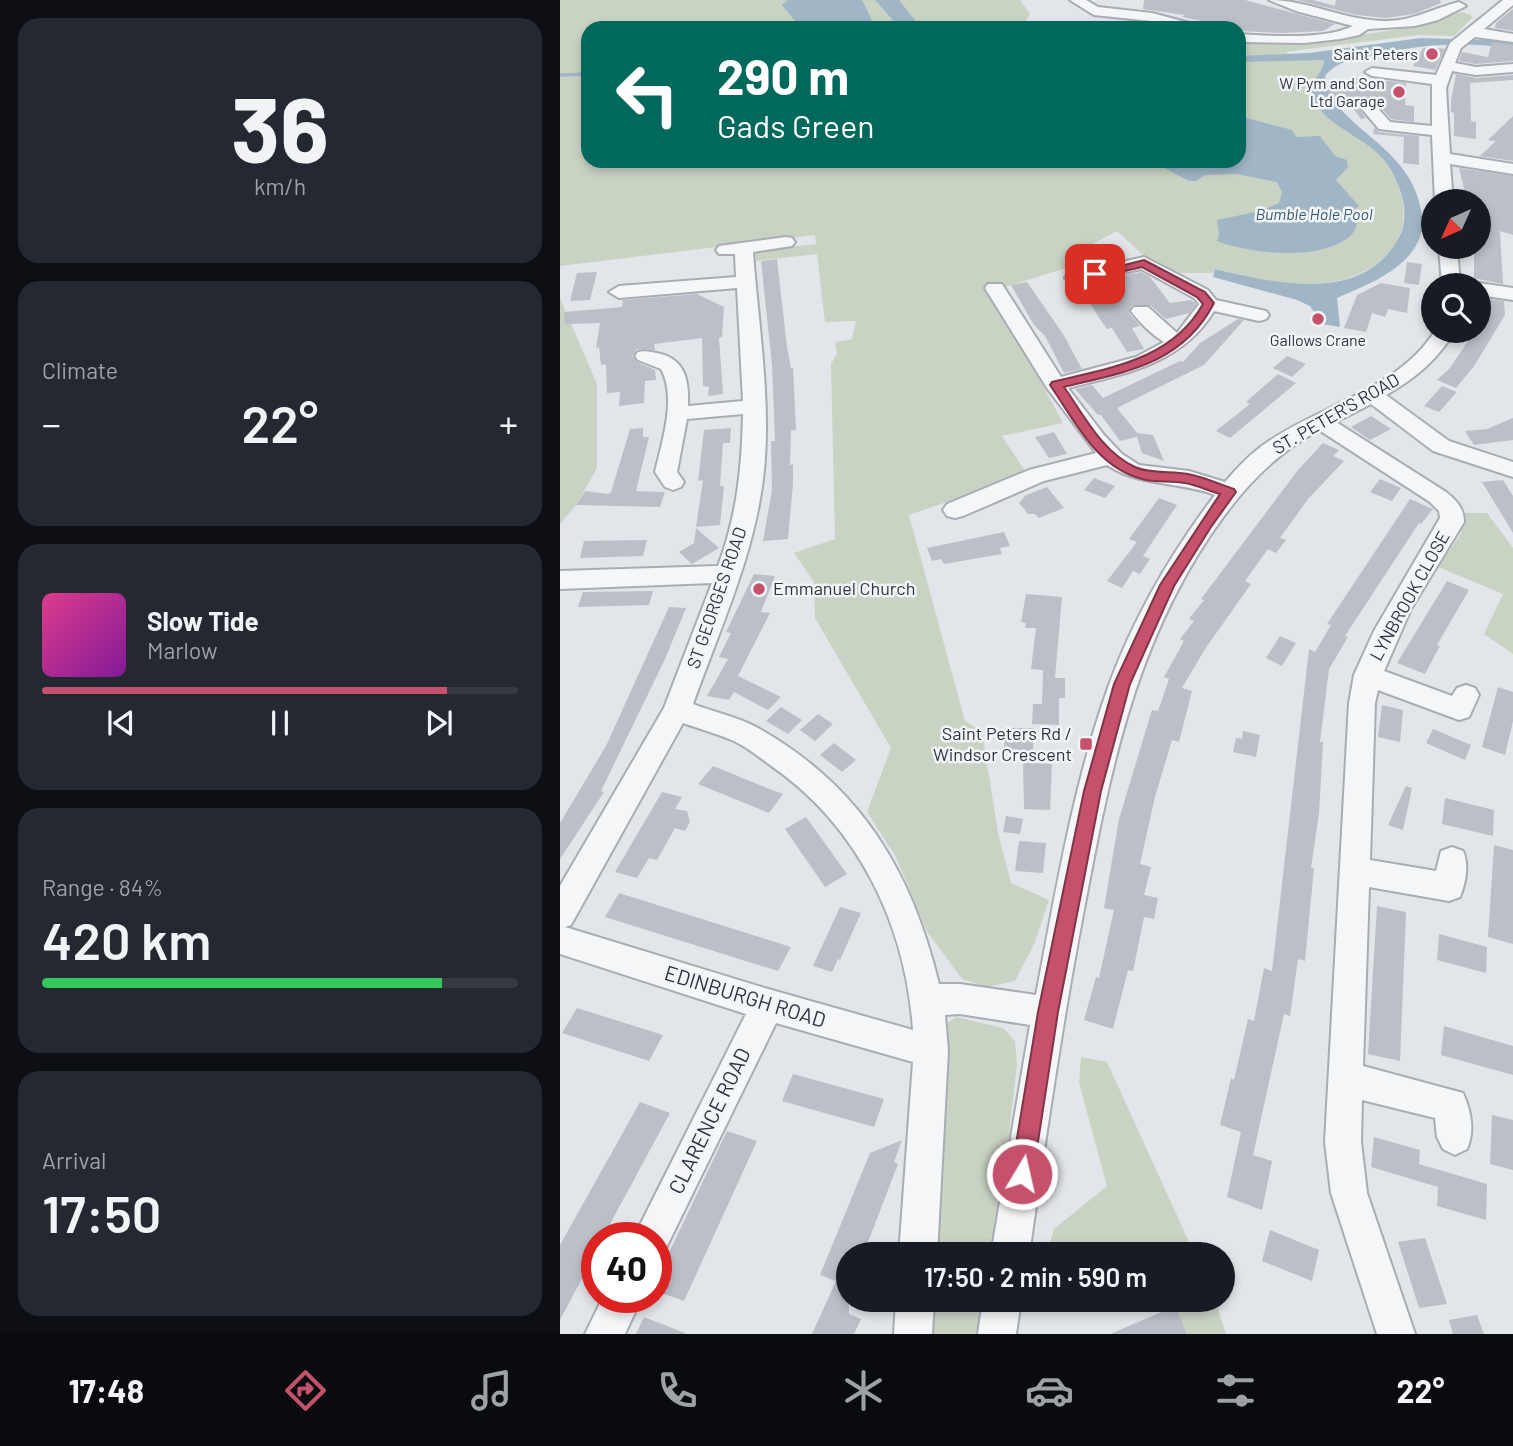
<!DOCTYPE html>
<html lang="en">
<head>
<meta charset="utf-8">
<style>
	:root { --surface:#171b24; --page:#242831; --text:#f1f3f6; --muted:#9ea1a6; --line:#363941; --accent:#c5516c }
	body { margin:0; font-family:Barlow,sans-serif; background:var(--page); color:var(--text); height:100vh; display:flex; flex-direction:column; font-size:26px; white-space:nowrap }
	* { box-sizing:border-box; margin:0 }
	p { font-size:23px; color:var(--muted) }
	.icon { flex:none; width:38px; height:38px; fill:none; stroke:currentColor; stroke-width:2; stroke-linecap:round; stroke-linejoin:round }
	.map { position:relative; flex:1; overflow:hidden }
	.drawer { display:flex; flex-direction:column; gap:18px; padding:18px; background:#0d0f14; width:560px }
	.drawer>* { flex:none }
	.guide { position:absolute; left:21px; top:21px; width:665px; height:147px; border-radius:21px; box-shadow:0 4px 10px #0003; background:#00695c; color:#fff; overflow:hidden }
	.needle { width:46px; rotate:225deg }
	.fabs { position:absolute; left:861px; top:189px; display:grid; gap:14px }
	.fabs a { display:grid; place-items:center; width:70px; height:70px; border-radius:50%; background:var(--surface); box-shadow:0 4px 10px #0003; font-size:35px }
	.speed { position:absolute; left:21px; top:1222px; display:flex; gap:14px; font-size:35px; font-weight:700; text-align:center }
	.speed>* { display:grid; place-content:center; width:91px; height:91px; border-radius:50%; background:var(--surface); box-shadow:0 4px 10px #0003; line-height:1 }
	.speed .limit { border:10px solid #d22; background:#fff; color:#111 }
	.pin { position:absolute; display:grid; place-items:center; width:60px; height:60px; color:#fff; margin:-30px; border-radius:14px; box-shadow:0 4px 10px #0006 }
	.me { position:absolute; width:77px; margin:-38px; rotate:9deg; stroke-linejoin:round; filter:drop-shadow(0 0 5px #0008) }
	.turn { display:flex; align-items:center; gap:24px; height:147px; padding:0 21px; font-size:32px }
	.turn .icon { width:91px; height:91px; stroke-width:2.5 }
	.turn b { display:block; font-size:49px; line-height:60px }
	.big { font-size:52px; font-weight:600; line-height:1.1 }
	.drawer .widget { flex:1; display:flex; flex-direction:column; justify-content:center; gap:10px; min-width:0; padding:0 24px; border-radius:21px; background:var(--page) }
	.drawer .dial { align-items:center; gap:0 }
	.dial b { font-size:91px; line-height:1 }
	.song { display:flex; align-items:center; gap:21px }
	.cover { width:84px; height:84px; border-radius:10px; background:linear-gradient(135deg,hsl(330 70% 55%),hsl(290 70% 35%)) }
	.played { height:7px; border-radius:4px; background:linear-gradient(90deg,var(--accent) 85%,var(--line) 85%) }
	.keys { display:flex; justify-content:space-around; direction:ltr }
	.heat { display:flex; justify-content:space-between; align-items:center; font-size:38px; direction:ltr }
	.charge { height:10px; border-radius:5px; background:linear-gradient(90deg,#34c759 84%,var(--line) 0) }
	.trip { position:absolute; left:276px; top:1242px; width:399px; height:70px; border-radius:35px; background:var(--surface); box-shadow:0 4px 10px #0003; font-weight:600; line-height:70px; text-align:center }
	.menu { display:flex; height:112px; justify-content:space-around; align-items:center; background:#090b0e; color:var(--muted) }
	.menu .icon { width:49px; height:49px }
	.menu .selected { color:var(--accent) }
	.menu b { font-size:32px; color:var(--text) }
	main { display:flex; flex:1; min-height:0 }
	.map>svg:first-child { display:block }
	.green { fill:#c9d3c4 }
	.water { fill:#a0b6c7 }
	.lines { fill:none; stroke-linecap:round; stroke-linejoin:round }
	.stream { stroke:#a0b6c7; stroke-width:3.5 }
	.building { fill:#bac0c6 }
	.minor-casing { stroke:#a8adb4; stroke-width:4 }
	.minor { fill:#f5f6f8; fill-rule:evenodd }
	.route { fill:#c5516c; stroke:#803546; stroke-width:2 }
	.poi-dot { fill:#c5516c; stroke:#f2f5f7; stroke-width:2.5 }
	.labels { text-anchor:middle; stroke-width:5; stroke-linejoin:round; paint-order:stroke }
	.far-poi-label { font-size:16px; fill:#2c3541; stroke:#f2f5f7; text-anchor:end }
	.far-water-label { font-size:16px; font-style:italic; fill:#385772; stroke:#f2f5f7 }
	.street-label { font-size:18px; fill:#2c3541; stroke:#f2f5f7 }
	.poi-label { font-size:18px; fill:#2c3541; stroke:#f2f5f7; text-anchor:start }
	.near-street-label { font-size:21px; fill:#2c3541; stroke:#f2f5f7 }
</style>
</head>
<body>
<main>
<section class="drawer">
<div class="widget dial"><b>36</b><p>km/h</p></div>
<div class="widget"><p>Climate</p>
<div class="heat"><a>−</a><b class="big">22°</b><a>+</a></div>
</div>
<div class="widget">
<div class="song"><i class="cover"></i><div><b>Slow Tide</b><p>Marlow</p></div></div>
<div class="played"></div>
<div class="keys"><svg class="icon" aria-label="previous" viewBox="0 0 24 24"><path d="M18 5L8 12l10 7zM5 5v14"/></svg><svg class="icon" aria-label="pause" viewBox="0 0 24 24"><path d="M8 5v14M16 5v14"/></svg><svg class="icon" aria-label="next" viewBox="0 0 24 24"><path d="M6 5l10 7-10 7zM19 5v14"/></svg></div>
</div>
<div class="widget"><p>Range · 84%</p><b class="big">420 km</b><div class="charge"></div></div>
<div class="widget"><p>Arrival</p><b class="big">17:50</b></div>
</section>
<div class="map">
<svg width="953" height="1334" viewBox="0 0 953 1334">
	<rect width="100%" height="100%" fill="#e2e6ea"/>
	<path class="green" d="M0,0H460L470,14L462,28H28V161H679V41C742,40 802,38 863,24C880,21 898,5 913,17L894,36L858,35L725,52L742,59L764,60C762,77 745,83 756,103C773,132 814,139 831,170C868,238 818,282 751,284C718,286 687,277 656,269L653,273H614L582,254L557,231L519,251L510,267L432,291L503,423L442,436L467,474L349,515L405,721L422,731L438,833L451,883L489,900L475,942L455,981L427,987L402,979L366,930L336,857L307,812L331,748L255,618L254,582L234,553L275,539L271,364L277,354L275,342L292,339L296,321L265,322L257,254L196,261L195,251L256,244L255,235L0,266Z
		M0,298L37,384V468L16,505L0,524Z
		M903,513H927L953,548V654L924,634L943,594L878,567L901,533Z
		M396,1017L443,1028L455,1041L457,1064L435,1255H368L384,1025Z
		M521,1057L547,1062L635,1255H486L494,1229L547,1186L519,1083Z
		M365,1300H429L424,1334H363Z
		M614,1300H655L666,1334H627Z"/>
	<path class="water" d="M228,0H302L312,20L300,28H232L235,21L222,5Z
		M315,0H339L361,28H340Z
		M861,38L953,41V49C904,41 862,44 814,55C796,58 777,61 765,76C770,128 854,143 862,216C867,262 812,283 777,298L780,327L762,324L750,306L737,300L653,277L655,269C714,283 800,304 837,241C851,218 843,192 831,170C814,139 771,131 756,103C744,80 762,79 764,60L679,62V56L749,53Z
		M679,116L732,130L736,137L760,136L775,156L787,160L788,167L776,180L799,206L794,210C799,221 798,230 788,238C757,261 691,254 657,241L659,235L657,220L700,211L719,203L722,192L717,182L676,174L645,175L636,181H629L604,168V164L607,161H679Z"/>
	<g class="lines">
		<path class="stream" d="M0,75L28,74"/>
	</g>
	<path class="building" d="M584,0H685L775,24L763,31L723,33L679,31V28H649L653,23L622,17L625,15L583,9Z
		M737,0H753L775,6L776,0H880L881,3L854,14L826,18L797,15Z
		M953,9V31L935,28L936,23Z
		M932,42L953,45V61L916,64L899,61L902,52L928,57Z
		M871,47L885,49L875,70L853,66L863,48Z
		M896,74L916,78L953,75V80L910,83L911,121L916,122V139L894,136V113L891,112V101Z
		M791,77L846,83L845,105L854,106V122L831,119L817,103L810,101L798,108L806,118L801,119L789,103H776L764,85H773L772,80L792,82Z
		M953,116V161L920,156L936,141L928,140Z
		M814,127L819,132L859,136V165L843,163L844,137L813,134Z
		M899,168L953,176V235L940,231L943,284L914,278V247H919V201H907Z
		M217,259L227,347L231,368H233L236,430H231L230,465L233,464V484L228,539L203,541L212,490L211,441H215L212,365L201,261Z
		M847,262L862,264L859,285L844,283Z
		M37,272L30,300L10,301L17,273Z
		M581,272L590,277L610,303L631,300L636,304L629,313L606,319L590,305H572L569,313L580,326L572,328L584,349L567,352L552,328L547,329L539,318L520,285Z
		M467,282L503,334L522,369L504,373L485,336L474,325L451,285Z
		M821,283L850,288L847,313L828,309L825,317L812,313L806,332L784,328L797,295Z
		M137,294L164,307L162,337L159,338L163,394L148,396L149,387L143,386L142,338L94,344L95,350L77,349L72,356L77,362L95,370L96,380L85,381L84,403L59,406L60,392L47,393L46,364L41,365L39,347L36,348L40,323L5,324L4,312L62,307L63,300Z
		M919,298L944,301L945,315L914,366L896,388L877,380L889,369L915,331H919Z
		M678,319L684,320L644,365L557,408L577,433L593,435L604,461L582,453L577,437L560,441L541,415H538L515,389L532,385L543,398L620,361L623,362L640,343Z
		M727,356L746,364L732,377L713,368Z
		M718,374L736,383L670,438L656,431L690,404L686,402Z
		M882,386L897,392L879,412L864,406Z
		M811,416L831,429L810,440L791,427Z
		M953,418V440L914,445L905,431L927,429Z
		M83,428V437H89L76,491L105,492L100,507L16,505L25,491L48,494L51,492L70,429Z
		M171,428L170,443H163L160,486H164L160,525L136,527L143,480L138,481L144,430Z
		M494,432L507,454L489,458L475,437Z
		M763,443L779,450L773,456L784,461L748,499L720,538L726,540L716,553L708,549L685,581L691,584L645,649L622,688L632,691L619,742L612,740L595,797L580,864L591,867L584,895L598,898L594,919L584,917L573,971L568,970L553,1029L524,1020L536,977L539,978L554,910L544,908L559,819L592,710L598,711L609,679L604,677L624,641L620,639L634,621L629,619L644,600L641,599L738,470Z
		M534,478L555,486L545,498L524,490Z
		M820,479L841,488L832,501L810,492Z
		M943,480L953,496V533L922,482Z
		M487,487L504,508L479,518L475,514H468L459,503L466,495Z
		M599,498L617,505L583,556L590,559L580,574L573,571L562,588L547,581L577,542L569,539Z
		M850,499L873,509L861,524L859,523L785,636L788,637L769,669L760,742H763L759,813L751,868H754L745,961L738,959L730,1016L724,1014L693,1155L712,1161L702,1210L667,1197L681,1132L660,1125L671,1078L674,1080L688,1019L694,1021L704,968L712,971L749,649L755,652L771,625L767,624Z
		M136,528L159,548L132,564L119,552L134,543Z
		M444,532L450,546L440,548L442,554L384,564L381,559L372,561L367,548Z
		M87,540L83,556L20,558L24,541Z
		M194,574L215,576L201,612L210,613L178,676L221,697L208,710L174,692L169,700L147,696L168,659L159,657L171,633L166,632Z
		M887,581L909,590L877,645L880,646L865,674L837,663Z
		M93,591L89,605L18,607L23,592Z
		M466,594L502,597L495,678H505V698H499V725L472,724L473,704H482L483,670L471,669L476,628H465L466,623L461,622Z
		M109,607L126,608L105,659L41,791L44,792L0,859V823L46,746Z
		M720,636L736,643L722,666L706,658Z
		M938,687L953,692V721L945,755L922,747Z
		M822,705L843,710L840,742L818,737Z
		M221,707L242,720L228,734L206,721Z
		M258,714L273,724L255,741L240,730Z
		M445,728H474L473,754L444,753Z
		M873,729L911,745L905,760L866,743Z
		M683,731L700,735L696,757L673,752L676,738L682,739Z
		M274,743L296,760L282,772L260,755Z
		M463,762L492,764L490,810L464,809Z
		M153,766L207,788L223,794L209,813L138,784Z
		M846,786L852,788L843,830L828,825Z
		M102,792L122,797L115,809L127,811L130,822L125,831L115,828L97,860L89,858L77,878L55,872Z
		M885,798L934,810L933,836L882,824Z
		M446,816L463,819L460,834L443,832Z
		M246,817L287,874L265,887L225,829Z
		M459,841L486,843L483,873L455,871Z
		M934,845L953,850V944L928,937Z
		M59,893L231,947L218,971L45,917Z
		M817,906L846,912L840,1061L808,1054Z
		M280,907L301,913L280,960L278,959L272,972L253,966Z
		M879,934L927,947L926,973L877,960Z
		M17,1008L103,1035L89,1061L2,1033Z
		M884,1026L953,1046V1075L881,1055Z
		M233,1074L324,1099L314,1127L222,1101Z
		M80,1102L110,1113L43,1237H37V1250L0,1320V1245Z
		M932,1115L953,1120V1170L930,1164Z
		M167,1131L197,1141L124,1301L96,1291V1280Z
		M814,1137L860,1150L859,1164L927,1184L926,1220L877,1206L878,1187L811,1167Z
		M342,1140L334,1162L338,1164L303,1255H289V1314L301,1319L294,1334H252L276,1281L260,1275L310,1153Z
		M710,1230L759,1250L752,1281L702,1261Z
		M865,1238L887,1304L859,1308L838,1242Z
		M616,1306L627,1334H550Z
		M917,1315L924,1334H893L889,1320Z
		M84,1317L125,1333V1334H76Z"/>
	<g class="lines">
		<defs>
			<path id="minor" d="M510,0H526L538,7L592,13L637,25L639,28H616L591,21L534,15Z
				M709,0C749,0 785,21 826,21C853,21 874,8 899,2L906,6L878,20L855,26L808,29L799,35L780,39L744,43L679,42V34C710,36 765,40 793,26L736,11Z
				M943,0H953V5L924,29L953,34V42L915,37L901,48L895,63L916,67L953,64V72L916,75L892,71L886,88L890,154L953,164V174L890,164L893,201H875L872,135L819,129L801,108L809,103L815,105L830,122L872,126V84L812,76L805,72L812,68L876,75L890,43Z
				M226,237L232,238L235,242L232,246L193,252C198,321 211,400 204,470C196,552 160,628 133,704C153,712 179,717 198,728C301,786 352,872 379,984H400L476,995C496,891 513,784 549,685C574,617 611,553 655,495C619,481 580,487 547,465L484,481L403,516L395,518L387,516L383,510L387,504L469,470L536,453L487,388L425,288L428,284H442L501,377L576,357L604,342C591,334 580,323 571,311L574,307H588L617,333L639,304L634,298L581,269L514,284L505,278L507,274L584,257L648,290L656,300L706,311L709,315L706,319L699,321L654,311C622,364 565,374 508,388L544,435L562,454L579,465L629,471L665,482C678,467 692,452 709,441C764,404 838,389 875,331H895C877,360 856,378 826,395L889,441L953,462V477L873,451L811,404L776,422L886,492C896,500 904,508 904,522L851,609L824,671L892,696L897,688L906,685L915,688L919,695L909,717L899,720L818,690L815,703L810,860L876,871L881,851L892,847L903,851C909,865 906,882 900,897L889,901L809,887L803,1066L903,1093C911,1111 915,1131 907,1149L895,1155L883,1149L877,1137L875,1118L802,1100L801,1142L807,1193L855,1334H817L771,1193L765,1142L789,703L794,675L814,631L880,518L879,511L870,502L759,430C712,456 680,491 650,536C571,654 548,782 522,920C501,1031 485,1143 469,1255H431L470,1025L400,1014L385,1015L388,1051L377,1255H339L353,1062L216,1023L105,1250L96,1254V1237H74L186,1014L0,954V886L104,708L152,583L0,589V571L158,566C177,516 182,467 183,414L127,419L117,472L124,482L121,487L113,490L105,487L95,472C102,441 117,398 101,369L78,360L75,356L78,352C86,350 92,352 101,354C126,361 129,382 128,406L183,401L177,288L59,298L49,292L59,286L176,277L175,254H159L156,250L159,246ZM123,723C140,729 158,734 174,741C187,747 199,757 210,765C298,825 346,925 353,1030L208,989L5,927L11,925Z
				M879,247H897L900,285H882Z
				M919,283L953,288V300L919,295V285H912Z
				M43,1297H82L65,1334H25Z
				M336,1300H374L372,1334H334Z
				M423,1300H461L456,1334H418Z"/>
		</defs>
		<use href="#minor" class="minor-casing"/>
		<use href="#minor" class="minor"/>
	</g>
	<path class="route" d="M584,260L645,292L654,303C623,364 565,372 504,387C524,415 542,452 575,467C591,474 610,471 628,474C644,477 659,484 674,489L676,492L651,527L614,586L570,684L541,791L498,1012L473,1174L470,1181L462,1185L454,1181L451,1174L478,1012L524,791L554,684L600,585L660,494C649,491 637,485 625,483C610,480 595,483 582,479C536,467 515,421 490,385L492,382C549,368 612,360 643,304L637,297L582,267L535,278L529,274Z"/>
	<g class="poi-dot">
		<circle cx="872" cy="54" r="7"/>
		<circle cx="839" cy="92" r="7"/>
		<circle cx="758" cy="319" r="7"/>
		<circle cx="199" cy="589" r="7"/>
		<rect x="519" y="737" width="14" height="14" rx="3.5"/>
	</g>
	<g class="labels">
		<g class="far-poi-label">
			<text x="858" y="60">Saint Peters</text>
			<text x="825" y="89">W Pym and Son<tspan x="825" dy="18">Ltd Garage</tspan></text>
			<text x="758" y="346" text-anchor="middle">Gallows Crane</text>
		</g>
		<g class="far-water-label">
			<text x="754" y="220">Bumble Hole Pool</text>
		</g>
		<g class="street-label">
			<text transform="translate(776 414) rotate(-30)" y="6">ST. PETER'S ROAD</text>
			<text transform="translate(850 596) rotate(-61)" y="6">LYNBROOK CLOSE</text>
			<text transform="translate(157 598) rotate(-71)" y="6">ST GEORGES ROAD</text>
		</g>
		<g class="poi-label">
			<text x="213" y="595">Emmanuel Church</text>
			<text x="512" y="740" text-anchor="end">Saint Peters Rd /<tspan x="512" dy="21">Windsor Crescent</tspan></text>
		</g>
		<g class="near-street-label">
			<text transform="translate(185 997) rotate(17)" y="7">EDINBURGH ROAD</text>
			<text transform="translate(150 1121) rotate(-64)" y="7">CLARENCE ROAD</text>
		</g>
	</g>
</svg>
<div class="fabs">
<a><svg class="needle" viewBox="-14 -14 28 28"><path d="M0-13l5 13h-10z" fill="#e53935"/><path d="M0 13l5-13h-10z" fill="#9ea1a6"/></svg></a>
<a><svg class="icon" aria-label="search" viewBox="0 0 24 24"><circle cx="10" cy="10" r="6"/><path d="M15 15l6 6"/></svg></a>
</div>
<div class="speed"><div class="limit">40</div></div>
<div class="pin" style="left:535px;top:274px;background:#d93025"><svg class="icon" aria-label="arrive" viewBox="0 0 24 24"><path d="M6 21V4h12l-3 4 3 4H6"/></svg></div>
<svg class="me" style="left:462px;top:1174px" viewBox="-20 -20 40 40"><circle r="17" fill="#c5516c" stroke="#fff" stroke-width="3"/><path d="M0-11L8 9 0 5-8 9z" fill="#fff"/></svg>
<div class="trip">17:50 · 2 min · 590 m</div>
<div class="guide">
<div class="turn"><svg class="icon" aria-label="left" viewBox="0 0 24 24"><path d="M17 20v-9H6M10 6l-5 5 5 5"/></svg><div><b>290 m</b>Gads Green</div></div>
</div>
</div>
</main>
<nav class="menu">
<b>17:48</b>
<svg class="icon selected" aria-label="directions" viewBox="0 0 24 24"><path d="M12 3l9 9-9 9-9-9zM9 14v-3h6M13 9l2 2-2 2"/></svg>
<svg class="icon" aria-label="music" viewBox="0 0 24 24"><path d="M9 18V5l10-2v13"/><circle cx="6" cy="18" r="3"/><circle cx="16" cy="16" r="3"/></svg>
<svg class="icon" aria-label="phone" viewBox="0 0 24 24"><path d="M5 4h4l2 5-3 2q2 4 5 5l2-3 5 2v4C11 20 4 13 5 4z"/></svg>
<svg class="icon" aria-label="climate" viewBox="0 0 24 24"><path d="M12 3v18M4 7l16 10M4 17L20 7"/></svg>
<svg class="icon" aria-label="car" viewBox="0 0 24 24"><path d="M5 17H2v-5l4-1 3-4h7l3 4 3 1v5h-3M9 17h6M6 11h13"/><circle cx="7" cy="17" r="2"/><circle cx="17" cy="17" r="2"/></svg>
<svg class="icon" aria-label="filters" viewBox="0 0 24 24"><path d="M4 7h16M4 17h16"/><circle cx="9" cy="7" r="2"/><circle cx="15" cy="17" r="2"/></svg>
<b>22°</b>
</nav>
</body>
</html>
